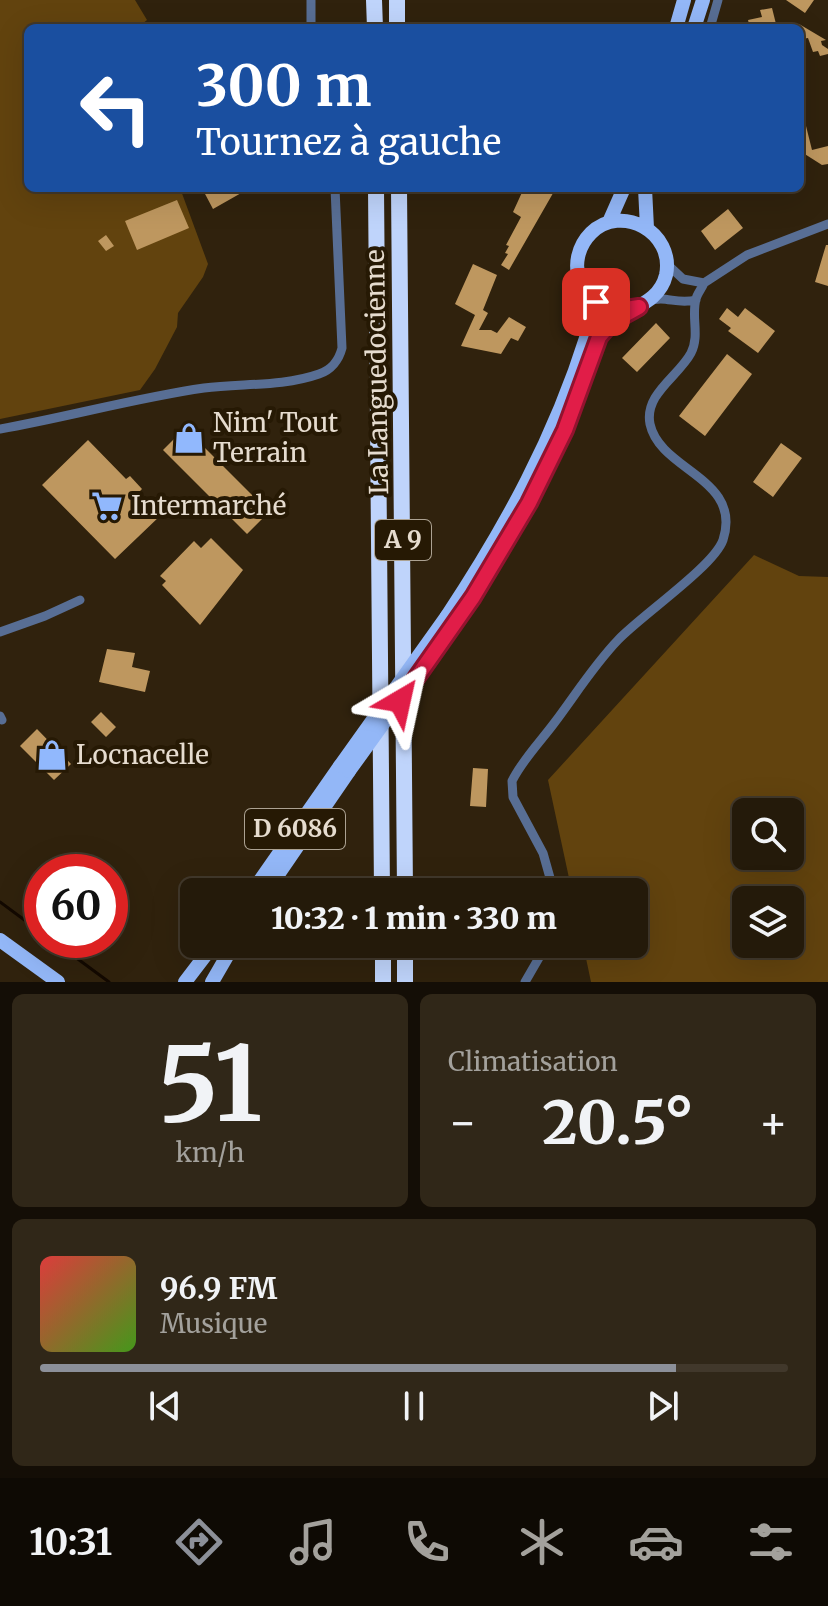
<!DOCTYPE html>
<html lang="fr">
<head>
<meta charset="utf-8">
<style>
	:root { --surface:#241a0a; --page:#302718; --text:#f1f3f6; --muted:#a3a19c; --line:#41382b; --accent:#8c9099 }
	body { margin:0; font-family:Merriweather,serif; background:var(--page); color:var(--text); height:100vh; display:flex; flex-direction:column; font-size:30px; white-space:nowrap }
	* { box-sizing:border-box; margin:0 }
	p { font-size:26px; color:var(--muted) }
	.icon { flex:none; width:44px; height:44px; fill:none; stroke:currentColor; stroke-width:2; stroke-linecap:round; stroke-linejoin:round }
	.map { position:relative; height:982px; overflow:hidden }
	.drawer { display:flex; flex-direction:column; gap:12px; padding:12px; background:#140e06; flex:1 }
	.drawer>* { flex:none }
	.hud { position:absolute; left:24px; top:24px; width:780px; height:168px; border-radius:12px; box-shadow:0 8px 32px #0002,0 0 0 2px var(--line); background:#1a4fa0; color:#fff; overflow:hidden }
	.fabs { position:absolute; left:732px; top:798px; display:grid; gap:16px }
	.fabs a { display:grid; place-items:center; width:72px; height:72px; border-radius:12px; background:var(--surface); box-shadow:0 8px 32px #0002,0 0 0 2px var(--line); font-size:40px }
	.speed { position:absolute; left:24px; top:854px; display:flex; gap:16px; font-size:40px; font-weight:700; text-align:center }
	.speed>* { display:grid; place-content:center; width:104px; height:104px; border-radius:50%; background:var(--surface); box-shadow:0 8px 32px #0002,0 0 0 2px var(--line); line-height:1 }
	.speed .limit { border:12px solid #d22; background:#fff; color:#111 }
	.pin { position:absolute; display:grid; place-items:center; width:68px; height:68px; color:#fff; margin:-34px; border-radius:16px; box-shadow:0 4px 12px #0006 }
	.me { position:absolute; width:88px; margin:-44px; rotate:36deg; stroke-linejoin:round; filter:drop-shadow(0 0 6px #0008) }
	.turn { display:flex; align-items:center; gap:28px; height:168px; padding:0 40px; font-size:36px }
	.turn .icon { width:104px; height:104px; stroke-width:2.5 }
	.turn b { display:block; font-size:56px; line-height:68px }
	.big { font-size:60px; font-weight:800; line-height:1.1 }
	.drawer .card { flex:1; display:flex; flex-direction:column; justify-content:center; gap:12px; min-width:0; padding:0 28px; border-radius:12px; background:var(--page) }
	.drawer .dial { align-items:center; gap:0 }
	.dial b { font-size:104px; line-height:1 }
	.song { display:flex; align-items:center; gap:24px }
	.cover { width:96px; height:96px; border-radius:12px; background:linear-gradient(135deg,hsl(0 70% 55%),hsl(100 70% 35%)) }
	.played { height:8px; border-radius:4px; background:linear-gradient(90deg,var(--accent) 85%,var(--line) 85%) }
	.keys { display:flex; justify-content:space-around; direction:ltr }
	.heat { display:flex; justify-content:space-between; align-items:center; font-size:44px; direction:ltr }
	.drawer .tiles { flex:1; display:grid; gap:12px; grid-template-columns:1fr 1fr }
	.card:last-child { grid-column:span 2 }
	.trip { position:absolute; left:180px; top:878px; width:468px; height:80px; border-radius:12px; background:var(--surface); box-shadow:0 8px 32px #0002,0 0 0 2px var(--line); font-weight:800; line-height:80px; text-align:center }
	.dock { display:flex; height:128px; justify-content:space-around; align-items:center; background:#0e0a04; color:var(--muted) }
	.dock .icon { width:56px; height:56px }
	.dock .on { color:var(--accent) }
	.dock b { font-size:36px; color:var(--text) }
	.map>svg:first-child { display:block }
	.green { fill:#62430e; fill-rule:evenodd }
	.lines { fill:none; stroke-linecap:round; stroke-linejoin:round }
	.stream { stroke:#130900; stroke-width:3 }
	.building { fill:#be975f }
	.street { stroke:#586e94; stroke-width:9 }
	.primary { stroke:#93b7f7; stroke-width:14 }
	.highway { stroke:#bfd4fb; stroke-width:16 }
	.primary-bridge { stroke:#93b7f7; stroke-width:14 }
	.route-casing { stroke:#92132f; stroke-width:20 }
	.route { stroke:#e11d48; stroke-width:14 }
	.labels { text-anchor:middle; stroke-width:8; stroke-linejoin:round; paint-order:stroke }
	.shield { fill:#261904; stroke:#aca292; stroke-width:2 }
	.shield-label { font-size:24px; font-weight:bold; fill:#e6dccf }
	.street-label { font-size:26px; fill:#e6dccf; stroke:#261904 }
	.poi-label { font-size:26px; fill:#e6dccf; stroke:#261904; text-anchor:start }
</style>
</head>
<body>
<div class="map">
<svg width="828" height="982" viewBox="0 0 828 982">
	<rect width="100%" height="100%" fill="#30220d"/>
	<path class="green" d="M0,0H135L147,20L137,28H28V188H180L208,264L203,277L178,313L177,327L155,369L140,390L0,419Z
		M754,555L799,576L828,577V982H591L583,944H634V892H572L548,780ZM746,812H790V856H746ZM746,900H790V944H746Z"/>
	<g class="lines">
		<path class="stream" d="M0,902L42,933
			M52,940L109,982"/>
	</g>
	<path class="building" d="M786,0H814L805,13Z
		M772,8L777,28H750L748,20L762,17L760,10Z
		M799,24L826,40L821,41L822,45L828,49V54L820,56L818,51L813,52L808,38L802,39Z
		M804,118L812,150L828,146V164L822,165L800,151V119Z
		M211,188H250L213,209L204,192Z
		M524,188H556L509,270L501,265L508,254L505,253L509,246L506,245L521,217L513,212Z
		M177,200L189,228L137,250L125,221Z
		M728,209L743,228L715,250L701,231Z
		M106,235L114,246L106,251L98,241Z
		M826,245H828V286L815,282Z
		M473,264L497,275L483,310L488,313L479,330H491L497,333L509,317L526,327L518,341L511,338L501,354L461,346L475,315L455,304Z
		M727,308L738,317L745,308L775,331L758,353L728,331L731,328L719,319Z
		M656,323L670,338L637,372L622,358Z
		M727,354L752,374L705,436L679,416Z
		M185,428L269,512L247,534L163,450Z
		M88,440L126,479L130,476L142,489L139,492L161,515L115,559L42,485Z
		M781,443L802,458L773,497L753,482Z
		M211,538L243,570L200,625L162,585L166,581L160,576L194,541L201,548Z
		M107,649L135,653L132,667L150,671L145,692L99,682Z
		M101,712L116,727L106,737L91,722Z
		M37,729L71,764L54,780L20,746Z
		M473,768L488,769L486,807L470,806Z"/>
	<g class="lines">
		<path class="street" d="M311,0V28
			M710,28L718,0
			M667,264L683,279L704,283L747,255L828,224
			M649,301C666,295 676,305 696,300
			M0,429C68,417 135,398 204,388C241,383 282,387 319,374C331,370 339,360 342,348L335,188
			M0,632L45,616L80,600
			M0,716L2,720
			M554,892L543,853L513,797L512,781C523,759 541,741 555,722C576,694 594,665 618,640C642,615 714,566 723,540C743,478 660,471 650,424C644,394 679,376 691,353C700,335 691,317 696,299C697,294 702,288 704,283
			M525,982L547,944"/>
		<path class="primary" d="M676,28L684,0
			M694,28L703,0
			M645,188L647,228
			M609,222L624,188
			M588,295L607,308L631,309
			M447,616C506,527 555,437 587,335C590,325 593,315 591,305C590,297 584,291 581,283C573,266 578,246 591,233C621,203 675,232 666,275C658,309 617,308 601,335C596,343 594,354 590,363C583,386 574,409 565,431C534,502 494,568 450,631
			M252,892L340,766
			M266,892L349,771
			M0,940L58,982
			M185,982L214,944
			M212,982L234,944"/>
		<path class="highway" d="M374,0L375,28
			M397,0V28
			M376,188L382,892
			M399,188L405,892
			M383,944V982
			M405,944V982"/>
		<path class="primary-bridge" d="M340,766L447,616
			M349,771L450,631"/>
	</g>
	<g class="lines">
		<defs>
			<path id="route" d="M400,701L473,597L529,503L565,430L599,337L612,322L639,307L619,310L596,302"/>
		</defs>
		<use href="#route" class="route-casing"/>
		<use href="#route" class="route"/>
	</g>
	<defs>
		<symbol id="shop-bare" viewBox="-9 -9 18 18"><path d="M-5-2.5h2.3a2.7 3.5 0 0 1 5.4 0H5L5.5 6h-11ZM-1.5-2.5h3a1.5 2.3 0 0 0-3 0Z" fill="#91b8fd" stroke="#261904" stroke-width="2.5" paint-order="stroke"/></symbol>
		<symbol id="supermarket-bare" viewBox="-9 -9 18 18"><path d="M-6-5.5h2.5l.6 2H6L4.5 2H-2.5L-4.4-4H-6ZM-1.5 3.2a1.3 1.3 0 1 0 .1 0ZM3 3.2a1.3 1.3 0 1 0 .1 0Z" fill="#91b8fd" stroke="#261904" stroke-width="2.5" paint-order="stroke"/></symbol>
	</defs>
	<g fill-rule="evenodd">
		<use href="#shop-bare" x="167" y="416" width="44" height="44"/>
		<use href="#supermarket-bare" x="85" y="484" width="44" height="44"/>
		<use href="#shop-bare" x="30" y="733" width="44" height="44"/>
	</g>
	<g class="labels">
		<g class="shield">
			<rect x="375" y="520" width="56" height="40" rx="6"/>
			<rect x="245" y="809" width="100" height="40" rx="6"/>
		</g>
		<g class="shield-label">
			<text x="403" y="548">A 9</text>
			<text x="295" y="837">D 6086</text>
		</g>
		<g class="street-label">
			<text transform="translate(377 372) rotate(-91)" y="9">La Languedocienne</text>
		</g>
		<g class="poi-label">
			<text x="213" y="432">Nim' Tout<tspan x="213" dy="30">Terrain</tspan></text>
			<text x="131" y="515">Intermarché</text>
			<text x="76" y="764">Locnacelle</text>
		</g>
	</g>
</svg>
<div class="fabs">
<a><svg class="icon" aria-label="search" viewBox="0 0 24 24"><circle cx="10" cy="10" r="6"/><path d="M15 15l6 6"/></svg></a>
<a><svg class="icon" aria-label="layers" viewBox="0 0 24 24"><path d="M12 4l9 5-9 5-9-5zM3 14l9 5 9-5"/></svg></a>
</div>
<div class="speed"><div class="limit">60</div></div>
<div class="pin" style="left:596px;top:302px;background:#d93025"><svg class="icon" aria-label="arrive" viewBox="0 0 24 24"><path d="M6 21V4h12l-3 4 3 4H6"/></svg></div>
<svg class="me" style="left:400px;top:701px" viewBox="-20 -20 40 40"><path d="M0-17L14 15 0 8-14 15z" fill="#e11d48" stroke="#fff" stroke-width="4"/></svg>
<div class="trip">10:32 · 1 min · 330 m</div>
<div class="hud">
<div class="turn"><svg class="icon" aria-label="left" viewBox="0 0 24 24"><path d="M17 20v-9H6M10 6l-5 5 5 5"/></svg><div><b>300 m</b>Tournez à gauche</div></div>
</div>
</div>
<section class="drawer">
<div class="tiles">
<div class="card dial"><b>51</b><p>km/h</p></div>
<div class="card"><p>Climatisation</p>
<div class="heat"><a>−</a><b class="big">20.5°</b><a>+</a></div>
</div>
<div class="card">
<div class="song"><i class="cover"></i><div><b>96.9 FM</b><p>Musique</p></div></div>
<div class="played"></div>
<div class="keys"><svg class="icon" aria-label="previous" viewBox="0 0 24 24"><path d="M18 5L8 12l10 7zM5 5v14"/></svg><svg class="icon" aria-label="pause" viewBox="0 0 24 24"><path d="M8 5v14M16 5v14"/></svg><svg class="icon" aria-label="next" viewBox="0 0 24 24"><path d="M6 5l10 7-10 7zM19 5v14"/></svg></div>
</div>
</div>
</section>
<nav class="dock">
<b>10:31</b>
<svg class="icon on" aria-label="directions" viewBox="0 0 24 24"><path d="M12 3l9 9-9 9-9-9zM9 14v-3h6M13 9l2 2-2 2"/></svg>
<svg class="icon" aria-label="music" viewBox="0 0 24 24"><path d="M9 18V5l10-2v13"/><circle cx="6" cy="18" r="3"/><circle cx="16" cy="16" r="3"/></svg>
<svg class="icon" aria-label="phone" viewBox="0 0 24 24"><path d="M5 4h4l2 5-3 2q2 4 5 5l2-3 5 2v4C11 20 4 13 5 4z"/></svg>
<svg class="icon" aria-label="climate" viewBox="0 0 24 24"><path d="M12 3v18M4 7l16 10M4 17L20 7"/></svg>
<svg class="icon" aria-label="car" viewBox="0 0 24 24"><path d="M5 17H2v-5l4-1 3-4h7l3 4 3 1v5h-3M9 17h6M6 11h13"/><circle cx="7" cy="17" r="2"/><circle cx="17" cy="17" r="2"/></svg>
<svg class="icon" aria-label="filters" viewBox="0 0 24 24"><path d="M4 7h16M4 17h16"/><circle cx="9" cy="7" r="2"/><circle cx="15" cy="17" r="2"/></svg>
</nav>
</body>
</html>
